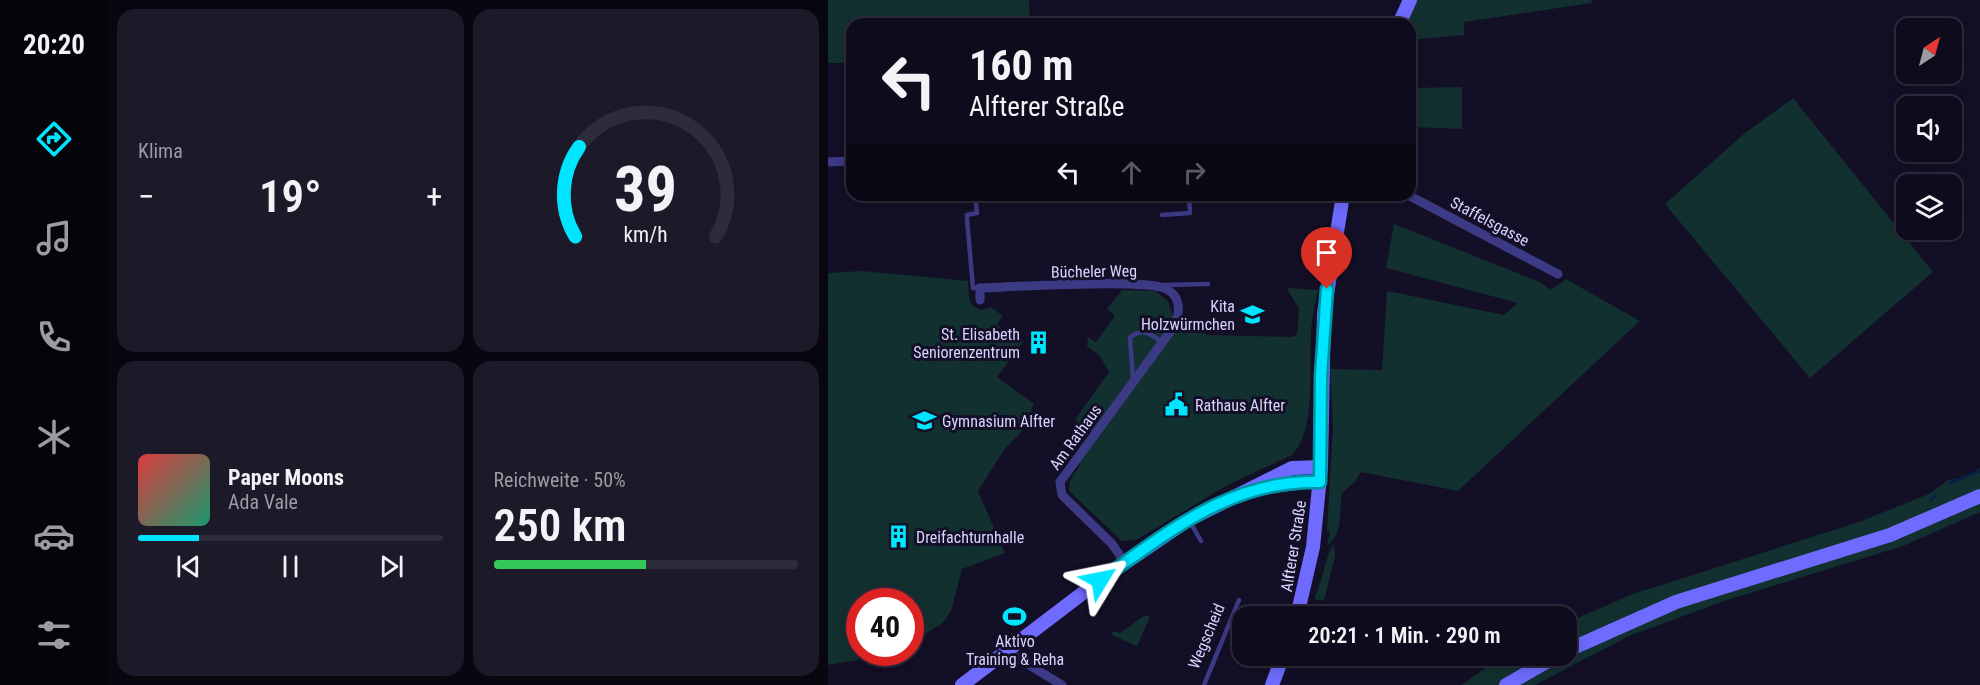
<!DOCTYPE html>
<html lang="de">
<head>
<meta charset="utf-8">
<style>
	:root { --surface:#0e0b1c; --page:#1c1929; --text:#f1f3f6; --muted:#9b9ba3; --line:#2e2b3b; --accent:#00e5ff }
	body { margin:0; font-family:"Roboto Condensed",sans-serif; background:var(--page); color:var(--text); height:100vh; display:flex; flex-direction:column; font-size:22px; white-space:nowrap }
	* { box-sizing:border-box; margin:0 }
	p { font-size:20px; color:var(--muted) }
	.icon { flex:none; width:33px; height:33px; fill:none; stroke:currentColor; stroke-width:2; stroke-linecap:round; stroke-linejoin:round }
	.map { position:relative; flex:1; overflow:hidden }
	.side { display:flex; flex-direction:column; gap:9px; padding:9px; background:#08060f; width:720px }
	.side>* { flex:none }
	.hud { position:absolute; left:18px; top:18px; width:570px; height:183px; border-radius:18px; box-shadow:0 3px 15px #0003,0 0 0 2px var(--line); background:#0e0b1c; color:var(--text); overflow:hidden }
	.needle { width:39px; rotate:36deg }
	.buttons { position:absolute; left:1068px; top:18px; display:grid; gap:12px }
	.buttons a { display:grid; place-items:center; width:66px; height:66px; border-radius:12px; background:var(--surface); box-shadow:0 3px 15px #0003,0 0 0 2px var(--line); font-size:30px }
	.speed { position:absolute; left:18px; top:588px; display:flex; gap:12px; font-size:30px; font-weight:700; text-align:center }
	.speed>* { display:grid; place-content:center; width:78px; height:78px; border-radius:50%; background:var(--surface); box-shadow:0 3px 15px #0003,0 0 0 2px var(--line); line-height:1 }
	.speed .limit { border:9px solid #d22; background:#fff; color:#111 }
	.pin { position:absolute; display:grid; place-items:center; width:51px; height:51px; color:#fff; margin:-62px -26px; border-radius:50% 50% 50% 0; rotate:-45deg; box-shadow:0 0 6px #0007 }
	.pin .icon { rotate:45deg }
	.me { position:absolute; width:66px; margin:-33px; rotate:55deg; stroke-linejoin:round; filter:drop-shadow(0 0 4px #0008) }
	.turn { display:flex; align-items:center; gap:21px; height:126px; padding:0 24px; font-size:27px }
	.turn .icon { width:78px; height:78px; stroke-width:2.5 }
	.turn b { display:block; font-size:42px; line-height:51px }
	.lanes { display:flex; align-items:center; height:57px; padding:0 24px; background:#0003; justify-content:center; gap:30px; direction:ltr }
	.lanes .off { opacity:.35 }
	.big { font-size:45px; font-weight:600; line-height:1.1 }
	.side .widget { flex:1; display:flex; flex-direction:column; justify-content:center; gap:9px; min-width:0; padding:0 21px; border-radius:18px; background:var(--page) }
	.side .dial { align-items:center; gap:0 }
	.dial svg { height:156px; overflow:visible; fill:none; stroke:var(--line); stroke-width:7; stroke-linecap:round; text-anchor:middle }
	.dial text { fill:var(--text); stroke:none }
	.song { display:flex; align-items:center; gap:18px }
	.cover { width:72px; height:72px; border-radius:9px; background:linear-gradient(135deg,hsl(0 70% 55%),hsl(160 70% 35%)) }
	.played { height:6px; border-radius:3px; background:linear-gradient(90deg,var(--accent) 20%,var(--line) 20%) }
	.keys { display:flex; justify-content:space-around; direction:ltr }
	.heat { display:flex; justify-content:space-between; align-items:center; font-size:33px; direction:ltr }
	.charge { height:9px; border-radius:4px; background:linear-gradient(90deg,#34c759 50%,var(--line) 0) }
	.side .tiles { flex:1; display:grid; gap:9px; grid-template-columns:repeat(2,1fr) }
	.trip { position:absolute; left:404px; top:606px; width:345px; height:60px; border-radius:18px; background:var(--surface); box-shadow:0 3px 15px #0003,0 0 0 2px var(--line); font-weight:600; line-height:60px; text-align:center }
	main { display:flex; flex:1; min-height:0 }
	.menu { display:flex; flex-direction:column; width:108px; justify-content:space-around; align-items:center; background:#06040b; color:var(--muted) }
	.menu .icon { width:42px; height:42px }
	.menu .current { color:var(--accent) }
	.menu b { font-size:27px; color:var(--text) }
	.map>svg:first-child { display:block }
	.green { fill:#12302f }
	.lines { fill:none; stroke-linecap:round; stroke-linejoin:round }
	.stream { stroke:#0a1f44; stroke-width:3 }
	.lane { stroke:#3d3a85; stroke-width:4.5 }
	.street { stroke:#3d3a85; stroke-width:9 }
	.secondary { stroke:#6f6bff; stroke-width:14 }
	.route-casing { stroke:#0095a6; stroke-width:15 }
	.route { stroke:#00e5ff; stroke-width:10 }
	.labels { text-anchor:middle; stroke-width:6; stroke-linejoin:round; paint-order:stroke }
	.street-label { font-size:16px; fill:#d9d4ff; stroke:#130f26 }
	.poi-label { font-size:16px; fill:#d9d4ff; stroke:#130f26; text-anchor:start }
</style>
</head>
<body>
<main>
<nav class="menu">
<b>20:20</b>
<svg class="icon current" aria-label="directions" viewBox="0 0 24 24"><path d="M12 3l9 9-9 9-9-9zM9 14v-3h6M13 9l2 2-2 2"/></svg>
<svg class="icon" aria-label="music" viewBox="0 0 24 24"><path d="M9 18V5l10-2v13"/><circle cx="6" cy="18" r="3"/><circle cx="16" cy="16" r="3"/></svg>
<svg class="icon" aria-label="phone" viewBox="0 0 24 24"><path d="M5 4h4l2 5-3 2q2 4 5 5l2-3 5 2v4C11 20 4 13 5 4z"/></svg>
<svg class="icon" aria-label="climate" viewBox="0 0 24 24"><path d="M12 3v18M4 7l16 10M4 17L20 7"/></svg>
<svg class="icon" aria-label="car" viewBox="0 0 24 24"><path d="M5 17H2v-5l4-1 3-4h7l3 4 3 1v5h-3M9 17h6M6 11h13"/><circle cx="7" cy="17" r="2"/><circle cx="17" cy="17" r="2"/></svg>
<svg class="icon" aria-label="filters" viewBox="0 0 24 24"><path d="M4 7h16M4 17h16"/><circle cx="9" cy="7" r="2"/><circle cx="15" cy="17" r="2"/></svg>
</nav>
<section class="side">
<div class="tiles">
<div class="widget"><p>Klima</p>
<div class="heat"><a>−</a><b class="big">19°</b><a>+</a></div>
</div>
<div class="widget dial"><svg viewBox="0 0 100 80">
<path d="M14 69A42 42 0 1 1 86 69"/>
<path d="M14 69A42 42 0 0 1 16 23" stroke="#00e5ff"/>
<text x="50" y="56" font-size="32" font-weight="700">39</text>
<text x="50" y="72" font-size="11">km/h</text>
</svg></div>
<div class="widget">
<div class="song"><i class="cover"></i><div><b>Paper Moons</b><p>Ada Vale</p></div></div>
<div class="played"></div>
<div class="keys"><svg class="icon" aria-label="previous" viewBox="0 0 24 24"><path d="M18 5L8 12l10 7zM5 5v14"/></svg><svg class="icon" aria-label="pause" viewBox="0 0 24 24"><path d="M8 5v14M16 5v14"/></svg><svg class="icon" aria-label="next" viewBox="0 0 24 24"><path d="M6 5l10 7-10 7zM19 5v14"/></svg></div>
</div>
<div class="widget"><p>Reichweite · 50%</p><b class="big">250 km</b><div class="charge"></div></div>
</div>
</section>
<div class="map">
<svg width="1152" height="685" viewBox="0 0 1152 685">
	<rect width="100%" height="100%" fill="#130f26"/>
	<path class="green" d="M0,0H201L202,24H24V63H0Z
		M589,0H763L764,3L636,22V35L582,40V24H577Z
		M634,87V129L582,127V88Z
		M965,98L1105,272L982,378L837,204L917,133Z
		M566,224L712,282L723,290L738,279L812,321L630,491L533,472L527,482L514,493C511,507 516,536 499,545L502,533L499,530L505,427L502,369L554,370L559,291L676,315L690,303L558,268Z
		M34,271L140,281C141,295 139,308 155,310L163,307L175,316L169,324L172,327L170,330L181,339L184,335L195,342L169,377L206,404L203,410L208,416L176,450L150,491L177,553L134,569L123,611L116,622L83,643L82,602H32V652L36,653L30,660L0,665V273Z
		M459,288L490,290C487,305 483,321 483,336C481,367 488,432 464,455L401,484L308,540L294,541L241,491L242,480L252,465L250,463L264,432L247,420L281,372L272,356L259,346L260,337L268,342L287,316L279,309L294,290L327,291L340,301C345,322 353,325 373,329L378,335L465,337L469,334L471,309Z
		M1152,468V512L1075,546L896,601L801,636L707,685H633L675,656H738V623L805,594L1031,522L1101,494L1120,480L1136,478Z
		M506,544L507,556L496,601L486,599C494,583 498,554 506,544Z
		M317,615L322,617L309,646L284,635L285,631L292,633Z"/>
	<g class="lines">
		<path class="stream" d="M1121,483L1152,471
			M1103,500L1107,496"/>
		<path class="lane" d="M147,195L149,213L139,215V219L145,288H151
			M334,215L362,213L361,195
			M336,285L380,284
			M305,379L302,338C314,327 323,334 334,342
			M361,520L373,541
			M376,685L411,600"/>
		<path class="street" d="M0,162L24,161
			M580,195L730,274
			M152,300V288C183,287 318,278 338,289C353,296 352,312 347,325L232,482L234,495L284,544L297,563
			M178,651L234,685"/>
		<path class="secondary" d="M571,24L582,0
			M430,488L475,482H492
			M469,616L485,547L493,467L496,313L515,195
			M738,651L848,602L1062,535L1152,496
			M134,685L272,580L360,520L464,468L493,467
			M444,685L455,656
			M678,685L729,656"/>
	</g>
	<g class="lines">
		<defs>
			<path id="route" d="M272,580C341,532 403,479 492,482L493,376L499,289"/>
		</defs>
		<use href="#route" class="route-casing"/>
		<use href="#route" class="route"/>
	</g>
	<defs>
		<symbol id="school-bare" viewBox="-9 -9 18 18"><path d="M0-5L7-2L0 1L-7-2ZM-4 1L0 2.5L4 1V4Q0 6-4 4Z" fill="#00e5ff" stroke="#130f26" stroke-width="2.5" paint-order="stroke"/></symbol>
		<symbol id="building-bare" viewBox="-9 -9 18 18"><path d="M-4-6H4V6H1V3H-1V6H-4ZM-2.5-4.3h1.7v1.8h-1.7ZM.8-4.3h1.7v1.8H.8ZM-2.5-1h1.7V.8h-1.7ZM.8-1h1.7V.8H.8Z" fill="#00e5ff" stroke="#130f26" stroke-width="2.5" paint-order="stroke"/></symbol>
		<symbol id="civic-bare" viewBox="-9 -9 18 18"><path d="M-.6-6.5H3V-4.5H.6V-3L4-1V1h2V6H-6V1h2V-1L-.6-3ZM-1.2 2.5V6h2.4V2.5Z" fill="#00e5ff" stroke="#130f26" stroke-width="2.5" paint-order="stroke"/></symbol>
		<symbol id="stadium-bare" viewBox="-9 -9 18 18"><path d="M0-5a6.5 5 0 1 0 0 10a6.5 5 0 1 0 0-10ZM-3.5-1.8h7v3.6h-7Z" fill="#00e5ff" stroke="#130f26" stroke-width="2.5" paint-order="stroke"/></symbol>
	</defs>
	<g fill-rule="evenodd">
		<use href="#school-bare" x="408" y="298" width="33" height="33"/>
		<use href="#building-bare" x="194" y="326" width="33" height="33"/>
		<use href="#civic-bare" x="332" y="388" width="33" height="33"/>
		<use href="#school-bare" x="80" y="404" width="33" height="33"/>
		<use href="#building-bare" x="54" y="520" width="33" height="33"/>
		<use href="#stadium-bare" x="170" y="600" width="33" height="33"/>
	</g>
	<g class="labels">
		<g class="street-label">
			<text transform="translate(662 221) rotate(28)" y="6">Staffelsgasse</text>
			<text transform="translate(266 271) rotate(-1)" y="6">Bücheler Weg</text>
			<text transform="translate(247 437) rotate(-54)" y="6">Am Rathaus</text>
			<text transform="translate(465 546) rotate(-81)" y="6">Alfterer Straße</text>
			<text transform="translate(378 636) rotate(-67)" y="6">Wegscheid</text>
		</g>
		<g class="poi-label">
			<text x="407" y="312" text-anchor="end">Kita<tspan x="407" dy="18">Holzwürmchen</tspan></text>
			<text x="192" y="340" text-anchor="end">St. Elisabeth<tspan x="192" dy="18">Seniorenzentrum</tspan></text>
			<text x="367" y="411">Rathaus Alfter</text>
			<text x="114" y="427">Gymnasium Alfter</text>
			<text x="88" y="543">Dreifachturnhalle</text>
			<text x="187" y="647" text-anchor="middle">Aktivo<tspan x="187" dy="18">Training &amp; Reha</tspan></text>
		</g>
	</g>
</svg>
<div class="buttons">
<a><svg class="needle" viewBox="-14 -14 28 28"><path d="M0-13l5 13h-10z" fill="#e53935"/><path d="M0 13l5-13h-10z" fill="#9b9ba3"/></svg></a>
<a><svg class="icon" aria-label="sound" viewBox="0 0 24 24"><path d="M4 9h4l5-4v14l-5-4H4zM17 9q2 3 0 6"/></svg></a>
<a><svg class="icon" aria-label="layers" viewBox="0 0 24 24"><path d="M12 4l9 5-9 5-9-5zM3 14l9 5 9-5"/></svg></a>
</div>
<div class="speed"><div class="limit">40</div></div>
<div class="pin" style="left:499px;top:289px;background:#d93025"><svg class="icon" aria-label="arrive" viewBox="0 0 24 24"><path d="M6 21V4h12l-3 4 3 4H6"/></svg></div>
<svg class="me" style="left:272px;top:580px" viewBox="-20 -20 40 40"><path d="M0-17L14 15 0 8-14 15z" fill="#00e5ff" stroke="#fff" stroke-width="4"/></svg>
<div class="trip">20:21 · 1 Min. · 290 m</div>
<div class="hud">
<div class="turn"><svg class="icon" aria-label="left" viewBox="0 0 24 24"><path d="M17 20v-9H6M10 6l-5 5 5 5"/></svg><div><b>160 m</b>Alfterer Straße</div></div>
<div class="lanes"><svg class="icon" aria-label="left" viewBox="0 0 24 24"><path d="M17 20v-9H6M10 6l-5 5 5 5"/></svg><svg class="icon off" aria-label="ahead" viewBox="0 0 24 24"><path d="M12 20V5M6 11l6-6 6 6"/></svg><svg class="icon off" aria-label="right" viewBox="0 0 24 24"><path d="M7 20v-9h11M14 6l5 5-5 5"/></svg></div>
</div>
</div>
</main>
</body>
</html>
